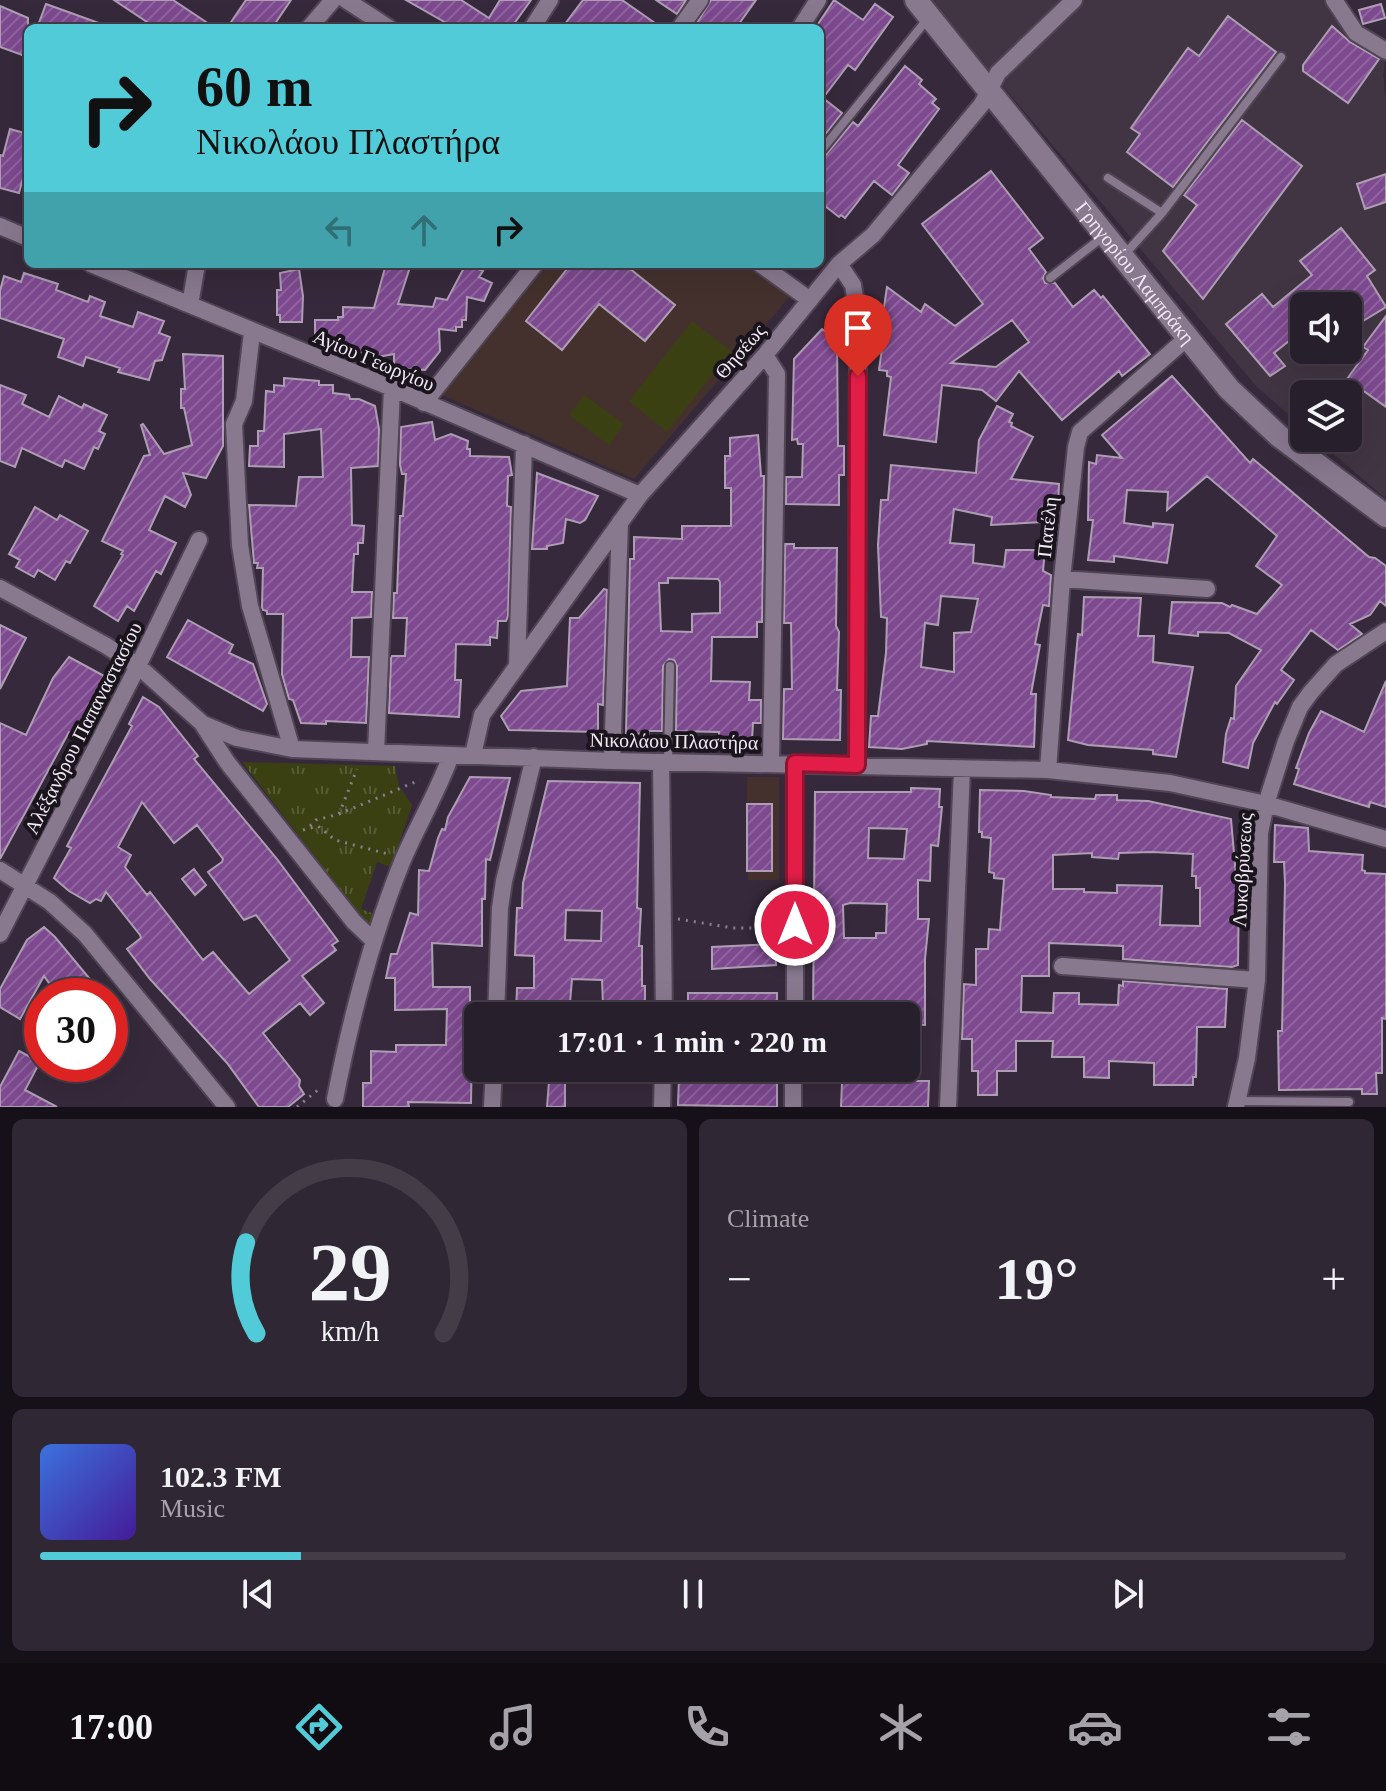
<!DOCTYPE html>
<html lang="en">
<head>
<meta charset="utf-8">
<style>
	:root { --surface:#281f2c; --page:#302734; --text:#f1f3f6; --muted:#a5a2a9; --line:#443d48; --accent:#52cbd8 }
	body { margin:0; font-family:"Times New Roman",serif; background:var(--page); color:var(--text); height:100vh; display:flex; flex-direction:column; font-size:30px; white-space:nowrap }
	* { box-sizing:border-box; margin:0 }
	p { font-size:26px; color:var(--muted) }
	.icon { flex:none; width:44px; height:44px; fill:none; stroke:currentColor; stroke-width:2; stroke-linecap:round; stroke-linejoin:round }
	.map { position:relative; height:1107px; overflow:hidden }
	.panel { display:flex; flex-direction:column; gap:12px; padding:12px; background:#161118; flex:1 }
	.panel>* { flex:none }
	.guide { position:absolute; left:24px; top:24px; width:800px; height:244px; border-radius:12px; box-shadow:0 8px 32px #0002,0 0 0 2px var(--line); background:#52cbd8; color:#111; overflow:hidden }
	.controls { position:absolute; left:1290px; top:292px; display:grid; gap:16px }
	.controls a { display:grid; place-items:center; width:72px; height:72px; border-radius:12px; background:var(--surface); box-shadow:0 8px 32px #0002,0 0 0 2px var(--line); font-size:40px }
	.speed { position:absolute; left:24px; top:978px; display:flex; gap:16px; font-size:40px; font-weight:700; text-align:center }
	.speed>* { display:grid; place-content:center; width:104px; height:104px; border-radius:50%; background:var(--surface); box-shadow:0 8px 32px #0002,0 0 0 2px var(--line); line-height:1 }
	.speed .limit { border:12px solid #d22; background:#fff; color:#111 }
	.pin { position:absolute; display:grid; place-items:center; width:68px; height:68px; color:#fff; margin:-82px -34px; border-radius:50% 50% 50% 0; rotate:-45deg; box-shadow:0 0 8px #0007 }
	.pin .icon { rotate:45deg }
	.me { position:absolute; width:88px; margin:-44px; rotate:0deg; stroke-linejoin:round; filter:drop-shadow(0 0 6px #0008) }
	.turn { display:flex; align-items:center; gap:28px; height:168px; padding:0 40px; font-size:36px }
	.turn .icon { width:104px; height:104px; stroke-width:2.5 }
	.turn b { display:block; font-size:56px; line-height:68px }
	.lanes { display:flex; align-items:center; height:76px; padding:0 40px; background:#0003; justify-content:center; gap:40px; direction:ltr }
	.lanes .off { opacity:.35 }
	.big { font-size:60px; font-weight:800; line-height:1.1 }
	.panel .widget { flex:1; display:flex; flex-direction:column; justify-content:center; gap:12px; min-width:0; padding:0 28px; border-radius:12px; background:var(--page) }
	.panel .dial { align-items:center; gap:0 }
	.dial svg { height:208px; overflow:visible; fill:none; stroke:var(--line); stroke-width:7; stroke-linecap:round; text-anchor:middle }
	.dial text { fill:var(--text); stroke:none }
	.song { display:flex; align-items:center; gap:24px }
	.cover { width:96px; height:96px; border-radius:12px; background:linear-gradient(135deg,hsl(220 70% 55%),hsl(260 70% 35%)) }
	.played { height:8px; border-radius:4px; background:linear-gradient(90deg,var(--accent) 20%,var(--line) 20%) }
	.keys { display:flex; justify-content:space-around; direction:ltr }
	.heat { display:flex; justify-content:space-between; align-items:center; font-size:44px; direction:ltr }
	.panel .tiles { flex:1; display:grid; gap:12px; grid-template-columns:1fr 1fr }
	.widget:last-child { grid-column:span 2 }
	.trip { position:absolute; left:464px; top:1002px; width:456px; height:80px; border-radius:12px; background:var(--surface); box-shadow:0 8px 32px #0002,0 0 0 2px var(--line); font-weight:800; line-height:80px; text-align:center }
	.tabs { display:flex; height:128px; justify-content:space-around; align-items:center; background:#100c12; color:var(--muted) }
	.tabs .icon { width:56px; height:56px }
	.tabs .current { color:var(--accent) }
	.tabs b { font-size:36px; color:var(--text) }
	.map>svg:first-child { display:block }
	.industrial { fill:#423543; fill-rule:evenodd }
	.education { fill:#44312d }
	.green { fill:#3b4013 }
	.park { fill:url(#park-tufts) }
	.building { fill:url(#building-hatch); stroke:#ae9eb4; stroke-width:2; fill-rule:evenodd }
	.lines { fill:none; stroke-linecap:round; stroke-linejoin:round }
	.service-casing { stroke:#514555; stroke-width:12 }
	.minor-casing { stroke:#514555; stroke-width:20 }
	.secondary-casing { stroke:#514555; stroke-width:26 }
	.path { stroke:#8a7f8e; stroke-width:3; stroke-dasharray:2 6; stroke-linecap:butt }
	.service { stroke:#89798f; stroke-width:8 }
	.minor { stroke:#89798f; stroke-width:16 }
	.secondary { stroke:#89798f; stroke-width:22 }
	.route-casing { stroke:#92132f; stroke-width:20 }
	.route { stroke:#e11d48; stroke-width:14 }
	.labels { text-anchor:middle; stroke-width:8; stroke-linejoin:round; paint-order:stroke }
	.street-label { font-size:20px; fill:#f2e9f5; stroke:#1a141c }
</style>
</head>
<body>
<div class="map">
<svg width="1386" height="1107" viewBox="0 0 1386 1107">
	<defs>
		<pattern id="park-tufts" width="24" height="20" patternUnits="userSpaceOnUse" patternTransform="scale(2)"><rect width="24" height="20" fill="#3b4013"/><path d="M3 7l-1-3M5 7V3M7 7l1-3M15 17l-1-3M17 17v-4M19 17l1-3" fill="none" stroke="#585c36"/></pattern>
		<pattern id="building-hatch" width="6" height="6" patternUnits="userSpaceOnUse" patternTransform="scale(2)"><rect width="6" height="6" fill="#7d498f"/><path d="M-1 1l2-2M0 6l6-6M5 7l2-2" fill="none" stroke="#90639f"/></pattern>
	</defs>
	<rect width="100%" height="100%" fill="#36293b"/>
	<path class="industrial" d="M930,0H1327L1386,57L1383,75L1386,99V499L1315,438H1348V394H1304V428L1257,387ZM1304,306H1348V350H1304Z"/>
	<path class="education" d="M547,264H745L791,295L634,479L442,395Z
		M747,777H779V880H748Z"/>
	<path class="green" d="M692,321L731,351L667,432L629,401Z
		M584,395L624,424L609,445L569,415Z"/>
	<path class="park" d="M242,762L395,766L399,786L412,805L391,867L377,862L361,909L374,914L371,924L365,922Z"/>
	<path class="building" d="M114,0H173L215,28H156Z
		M246,0H291L272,28H227Z
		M406,0H461L489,18L500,0H531L511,28H455Z
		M583,0H622L662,28H562Z
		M656,0H686L677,14Z
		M711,0H756L736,28H697L695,26Z
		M834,0L863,20L875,4L893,17L855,70L848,65L823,98L842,113L820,141L818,24Z
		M46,4L107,26V28H37Z
		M1381,4L1385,18L1363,24L1359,10Z
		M0,6L28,18V57L0,47Z
		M1228,16L1276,52L1173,187L1127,152L1140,134L1131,128L1188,48L1199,56Z
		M1332,26L1350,42L1379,59L1348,103L1303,71V65Z
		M905,66L922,80L919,84L936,99L932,103L939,109L898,165L909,173L892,195L874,181L845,218L841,215L839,217L820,202V159L825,156L853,122L858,126Z
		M1242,120L1302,166L1203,299L1163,251L1197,205L1184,195Z
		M10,129L28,134V159L19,193L0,188V155L3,156Z
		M991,171L1043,238L1029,249L1046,272L1043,278L1045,283H1055L1073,307L1094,290L1101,298L1103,296L1150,354L1122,376L1119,371L1062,420L1019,371L996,401L982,390L942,385L936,442L884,435L891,377L887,376V371L879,370L883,341L879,340L887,287L921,312L925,304L955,326L983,304L922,224ZM1012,320L1029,342L996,367L951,363Z
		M1386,174V202L1365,209L1357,184Z
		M1341,228L1375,270L1367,276L1386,307L1348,330V306H1304V329L1274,353L1285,366L1270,376L1226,324L1262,294L1273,307L1312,275L1300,261Z
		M386,264H411L398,304L433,307L436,298L447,300L466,264L483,271L479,277L492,283L484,301L467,297L466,320H462V327H456V331L439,329L440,351L425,370L394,368V354L373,358L329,338L315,337V320H338V317H343V307L374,308Z
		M571,264H624L675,305L645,341L599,304L562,350L526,321Z
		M299,269L303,296L302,322H280V315H277V290H281L280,273Z
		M24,273L58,284L56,290L88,302L90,296L105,302L100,316L133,327L138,312L164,321L159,333L170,337L162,360L155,361L149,380L118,372L120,368L86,357L83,366L58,357L64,339L0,318V291L4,276L21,282Z
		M1386,316V407L1347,379L1368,350L1363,347Z
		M822,329L837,340L838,446H844V475H839V505L786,504V477H802L803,444H798L797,439L792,440L794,359Z
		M183,354L223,356V446L206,478L183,473L191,495L185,507L165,496L149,530L176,543L161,574L156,571L134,611L127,606L118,621L94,606L123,555L121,554L123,551L102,541L144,456L150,455L141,425L143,424L164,454L192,445L184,408H181V389H185Z
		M1172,376L1250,463L1253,459L1369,557L1375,558L1386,566V606L1380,601L1370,615L1350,624L1362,634L1338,650L1311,630L1281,670L1294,680L1277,704L1275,702L1253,743L1248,768L1223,762L1226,734L1231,718L1234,719L1236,686L1261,650L1229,633L1198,632V636L1169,633L1172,602L1222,603L1230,607L1232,605L1257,614L1282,585L1256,566L1277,536L1207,476L1167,510L1168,492L1127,490L1124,523L1153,527V523L1173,525L1167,563L1114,556V562L1088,560L1093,520H1088L1089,462L1096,464L1097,455L1122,458L1102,435Z
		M284,378L319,381V385H333V393L349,395L350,399H359L375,406L379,429L378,466L351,468L352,525L364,526L363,543H358V554H354L352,592H372L371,617L352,618L351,657H369L366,723L326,721V724L301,723L293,700L289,699L282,674L283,614H267V611L263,610L262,607L263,568H257L258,563H254L249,505L296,506L299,477H323L321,429L284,434V467L249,466L250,446H258V431H264L266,391L274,392V385L284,386Z
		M0,385L26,395L22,404L49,417L59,396L82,408L84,404L107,415L99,431L105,434L98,449L94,447L84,469L65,460L62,467L22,448L15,467L0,461Z
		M997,406L1013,414L1009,422L1012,423L1011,426L1033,437L1011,479L1059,484L1058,507L1046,506L1043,522L991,525L992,517L954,509L950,543L974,545L973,563L1004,567L1006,550H1045L1043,571L1051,575L1049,606L1043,605L1035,644L1040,645L1031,694H1036L1034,747L927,741V744L902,749L869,747L871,716H878L886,653L887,618L881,617L878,545L881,500H888L891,465L976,473L979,440ZM941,596L978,599L971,632L954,633V672L921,667L925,623L938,625Z
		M432,422L435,440L451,434L468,441L467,449H470V456L509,457L512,475L508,476L507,506L511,507L508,616L506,621H498L497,638L490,637V645L456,644L455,680H461L459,717L389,713L391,658L392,656H405L407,618H393L394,593H397L400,516H403L406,474H402L400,465L401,427Z
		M758,435L761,476H764L762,622H757V637H712L711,681L750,682L749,700H761V723H753L752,740H719V732L676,731L677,666L674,660L669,659L663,666L662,731H649V734L626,733L630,559H634V537L682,539V526H731V488H725V456H730V438ZM668,578L718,579L720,582V613L692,614V632L661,631L659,583H668Z
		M537,473L598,496L585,520L580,523L566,519L563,543L547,546V549H532Z
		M35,507L57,520L60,515L88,531L70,563L66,561L55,580L38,570L34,577L16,567L20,560L9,554Z
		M785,544H794V548H837L836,626L839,632L837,690H841L840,740L783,739L784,689H792L791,623H784Z
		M604,589L607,590L603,705L598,704V732L509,730L501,716L521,691L567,686L570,618H579Z
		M1084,597L1141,598L1138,636H1154L1153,662L1193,667L1176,757L1153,754V750L1088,745L1068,740L1078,634L1082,635Z
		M188,620L233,645L229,653L253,664L267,704L263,711L167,657Z
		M0,625L26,638L0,689Z
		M69,657L106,677L76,735L69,732L0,859V723L26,735L53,678Z
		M1386,681V807L1370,802L1369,807L1294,784L1299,769L1296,768L1309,733L1321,711L1364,732Z
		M143,697L159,707L198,756L194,759L277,859L338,941L332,945L336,950L302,976L324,1003L310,1015L300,1003L263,1033L300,1080L299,1086L304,1094L288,1107H259L227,1063L150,979L127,949L141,938L140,935L106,892L101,901L96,899L90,903L69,891L54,878L71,848L67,846L132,726L129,724ZM142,802L174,843L197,825L223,859L222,862L208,872L244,920L256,915L290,960L249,994L213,952L203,960L150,892L147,895L125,867L131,855L118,847Z
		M470,777L510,778L490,860L486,859L485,899H482V946L432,943L433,987H470V1026H478V1046H472L471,1103L408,1102L409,1107H363V1083H371V1051L396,1052V1045H446L447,1009L395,1010V978H386L391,954H397L410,913L418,915L419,870L429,871L438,838L442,829L445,830L448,817Z
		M548,781L640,783L637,908L641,909L639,946H642V986H645V1008H606L603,1005L602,980L572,979L569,1015L516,1012L517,988H534V956L515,955L517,908H522L523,883ZM566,910L602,911L601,941L565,940Z
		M911,788L940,789L939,807H942L938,846L931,845L930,881L918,880V919H929L925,959V1025L906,1024V1016H813L815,792H911ZM869,828L907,829L904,859L868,858ZM850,903L887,904L886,933H876V938H844L843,905Z
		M980,790L1024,791L1051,795V797L1095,799L1096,795H1117V800L1148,801L1231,819L1236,876L1239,880L1238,965L1232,967L1123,959V946L1049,943V976H1022L1021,1012L1053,1013L1054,993H1079V1004L1118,1005L1119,985L1123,986V981L1227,989L1225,1027H1197L1196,1077H1193V1085H1154V1063L1109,1061V1078L1084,1077V1057H1052L1053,1041H1016V1071H997V1095H978V1071H972V1039H962L964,984L976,985V949H988L989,929L1000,930L1004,879L994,878V873L989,872L991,838L982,837V832H979ZM1152,852L1193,854L1192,876H1196V888H1200V926L1160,925L1162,886L1117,885V893L1084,892V889H1053V855L1092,853V857L1118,859L1119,853Z
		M747,804H772V871H747Z
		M1275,825L1308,828L1309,851L1363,855L1362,870L1365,871V873L1386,874V1019L1382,1018V1073H1376L1377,1094H1362V1089L1279,1090L1278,1031H1282L1285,883L1284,862H1274Z
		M194,869L206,885L195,895L182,879Z
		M44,927L55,937L104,996H58L44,976L20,1019L0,1007V989L27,940Z
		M775,944L776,965L712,969V947Z
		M688,993H777V1016H688Z
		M19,1051L40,1062L25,1090L57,1107H0V1087Z
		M550,1068H565V1107H547Z
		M731,1068H777V1107L678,1105L679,1076L719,1077V1072H731Z
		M814,1068H915V1081H929L928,1107H841L842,1083L814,1082Z"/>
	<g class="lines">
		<defs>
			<path id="service" d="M820,152L929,17
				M1108,178L1162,213
				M1125,254L1162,213L1281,57
				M1050,278L1104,236
				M668,762L670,666
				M1238,1101L1349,1102"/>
			<path id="minor" d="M346,0L389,28
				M1334,0L1356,33L1386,51
				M309,28L333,0
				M532,28L550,0
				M680,28L700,0
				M800,28L818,0
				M0,226L28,238
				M91,264L392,388L640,495
				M760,264L810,300
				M839,264L853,285L858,316L857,765
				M190,305L197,264
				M252,332L244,401L234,424L240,545L250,606L292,749
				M765,355L777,374L771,763
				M424,403L535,264
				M1062,579L1207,589
				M0,588L105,645L138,666L203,724L237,738L292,749L612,761L1048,770L1170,783L1266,804L1386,839
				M517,665L524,444
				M203,725L227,762L354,922L373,940
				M376,752L392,388
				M473,755L482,715L640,495L765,355L839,264L873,235L982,104L998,73L1074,0
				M612,761L620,522
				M661,762L664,1016
				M1048,770L1062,579L1076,447L1080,432L1188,337
				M0,870L50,902L85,934L227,1107
				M0,934L138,666L199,540
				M1062,966L1257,980
				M496,1016L500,908L504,881L534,757
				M795,1016V763
				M335,1099C351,1017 371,939 402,862C417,826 438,792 451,755
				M492,1107L494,1068
				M662,1107L663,1068
				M793,1107V1068
				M948,1107L962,769
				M1236,1107L1247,1058L1257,980L1260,833L1266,804L1286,741L1300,707L1311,692L1336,664L1386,631"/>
			<g id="secondary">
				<path id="s1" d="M916,0L1229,389L1279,436L1386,516"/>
			</g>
		</defs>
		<use href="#service" class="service-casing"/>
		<use href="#minor" class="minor-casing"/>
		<use href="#secondary" class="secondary-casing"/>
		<path class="path" d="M339,814L357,769
			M310,826L316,820L339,814L420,780
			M303,830L318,826L335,840L388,854
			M678,919L733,928H760
			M297,1107L318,1090"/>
		<use href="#service" class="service"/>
		<use href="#minor" class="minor"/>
		<use href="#secondary" class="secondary"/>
	</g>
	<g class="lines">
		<defs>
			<path id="route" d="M795,925V763L857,765L858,376"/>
		</defs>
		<use href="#route" class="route-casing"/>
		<use href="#route" class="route"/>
	</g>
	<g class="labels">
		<g class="street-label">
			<text dy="7" stroke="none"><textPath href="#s1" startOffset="350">Γρηγορίου Λαμπράκη</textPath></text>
			<text transform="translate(740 351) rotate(-49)" y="7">Θησέως</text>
			<text transform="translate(374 360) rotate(23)" y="7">Αγίου Γεωργίου</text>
			<text transform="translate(1047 527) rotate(-84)" y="7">Πατέλη</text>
			<text transform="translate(83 728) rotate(-63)" y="7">Αλέξανδρου Παπαναστασίου</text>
			<text transform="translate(674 741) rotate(1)" y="7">Νικολάου Πλαστήρα</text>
			<text transform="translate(1242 870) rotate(-87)" y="7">Λυκοβρύσεως</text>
		</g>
	</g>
</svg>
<div class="controls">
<a><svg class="icon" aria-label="sound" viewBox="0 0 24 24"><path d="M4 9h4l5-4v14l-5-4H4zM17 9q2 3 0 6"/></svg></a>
<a><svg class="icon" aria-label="layers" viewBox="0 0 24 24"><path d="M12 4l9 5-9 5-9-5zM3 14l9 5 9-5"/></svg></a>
</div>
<div class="speed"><div class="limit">30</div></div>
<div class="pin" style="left:858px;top:376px;background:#d93025"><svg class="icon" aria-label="arrive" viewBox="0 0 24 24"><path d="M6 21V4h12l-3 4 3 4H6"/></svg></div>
<svg class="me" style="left:795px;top:925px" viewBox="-20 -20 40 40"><circle r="17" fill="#e11d48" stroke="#fff" stroke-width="3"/><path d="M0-11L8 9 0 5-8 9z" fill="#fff"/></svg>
<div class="trip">17:01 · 1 min · 220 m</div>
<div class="guide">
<div class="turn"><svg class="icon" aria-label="right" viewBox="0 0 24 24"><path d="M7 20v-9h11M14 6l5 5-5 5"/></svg><div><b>60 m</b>Νικολάου Πλαστήρα</div></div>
<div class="lanes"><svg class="icon off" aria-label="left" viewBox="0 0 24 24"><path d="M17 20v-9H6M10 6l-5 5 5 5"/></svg><svg class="icon off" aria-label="ahead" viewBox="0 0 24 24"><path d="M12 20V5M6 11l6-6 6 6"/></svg><svg class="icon" aria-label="right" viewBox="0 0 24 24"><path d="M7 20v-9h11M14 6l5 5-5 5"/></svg></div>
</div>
</div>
<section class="panel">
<div class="tiles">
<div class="widget dial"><svg viewBox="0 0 100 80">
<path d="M14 69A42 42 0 1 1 86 69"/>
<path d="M14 69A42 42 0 0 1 10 34" stroke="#52cbd8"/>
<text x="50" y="56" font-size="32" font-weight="700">29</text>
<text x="50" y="72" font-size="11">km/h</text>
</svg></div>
<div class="widget"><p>Climate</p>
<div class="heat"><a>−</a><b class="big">19°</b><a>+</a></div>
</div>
<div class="widget">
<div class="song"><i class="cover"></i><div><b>102.3 FM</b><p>Music</p></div></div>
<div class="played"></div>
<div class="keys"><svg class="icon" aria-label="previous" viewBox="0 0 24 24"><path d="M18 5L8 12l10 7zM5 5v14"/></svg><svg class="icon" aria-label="pause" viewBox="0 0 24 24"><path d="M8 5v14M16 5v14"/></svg><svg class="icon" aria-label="next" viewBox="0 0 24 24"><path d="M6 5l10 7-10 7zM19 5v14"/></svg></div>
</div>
</div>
</section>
<nav class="tabs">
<b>17:00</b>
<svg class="icon current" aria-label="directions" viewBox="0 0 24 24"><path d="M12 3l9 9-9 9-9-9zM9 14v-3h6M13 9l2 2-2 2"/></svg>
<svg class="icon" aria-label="music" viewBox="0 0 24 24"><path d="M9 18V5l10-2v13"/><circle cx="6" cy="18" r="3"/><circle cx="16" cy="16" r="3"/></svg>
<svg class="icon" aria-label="phone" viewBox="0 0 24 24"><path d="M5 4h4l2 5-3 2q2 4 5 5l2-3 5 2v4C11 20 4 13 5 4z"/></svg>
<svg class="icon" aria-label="climate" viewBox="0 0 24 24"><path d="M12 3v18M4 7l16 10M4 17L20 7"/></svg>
<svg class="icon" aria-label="car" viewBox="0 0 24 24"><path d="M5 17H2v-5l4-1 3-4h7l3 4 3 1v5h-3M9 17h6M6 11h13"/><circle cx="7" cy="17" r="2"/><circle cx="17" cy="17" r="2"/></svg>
<svg class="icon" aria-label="filters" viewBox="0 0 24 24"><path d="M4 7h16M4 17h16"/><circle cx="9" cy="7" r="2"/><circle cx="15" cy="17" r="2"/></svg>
</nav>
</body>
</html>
